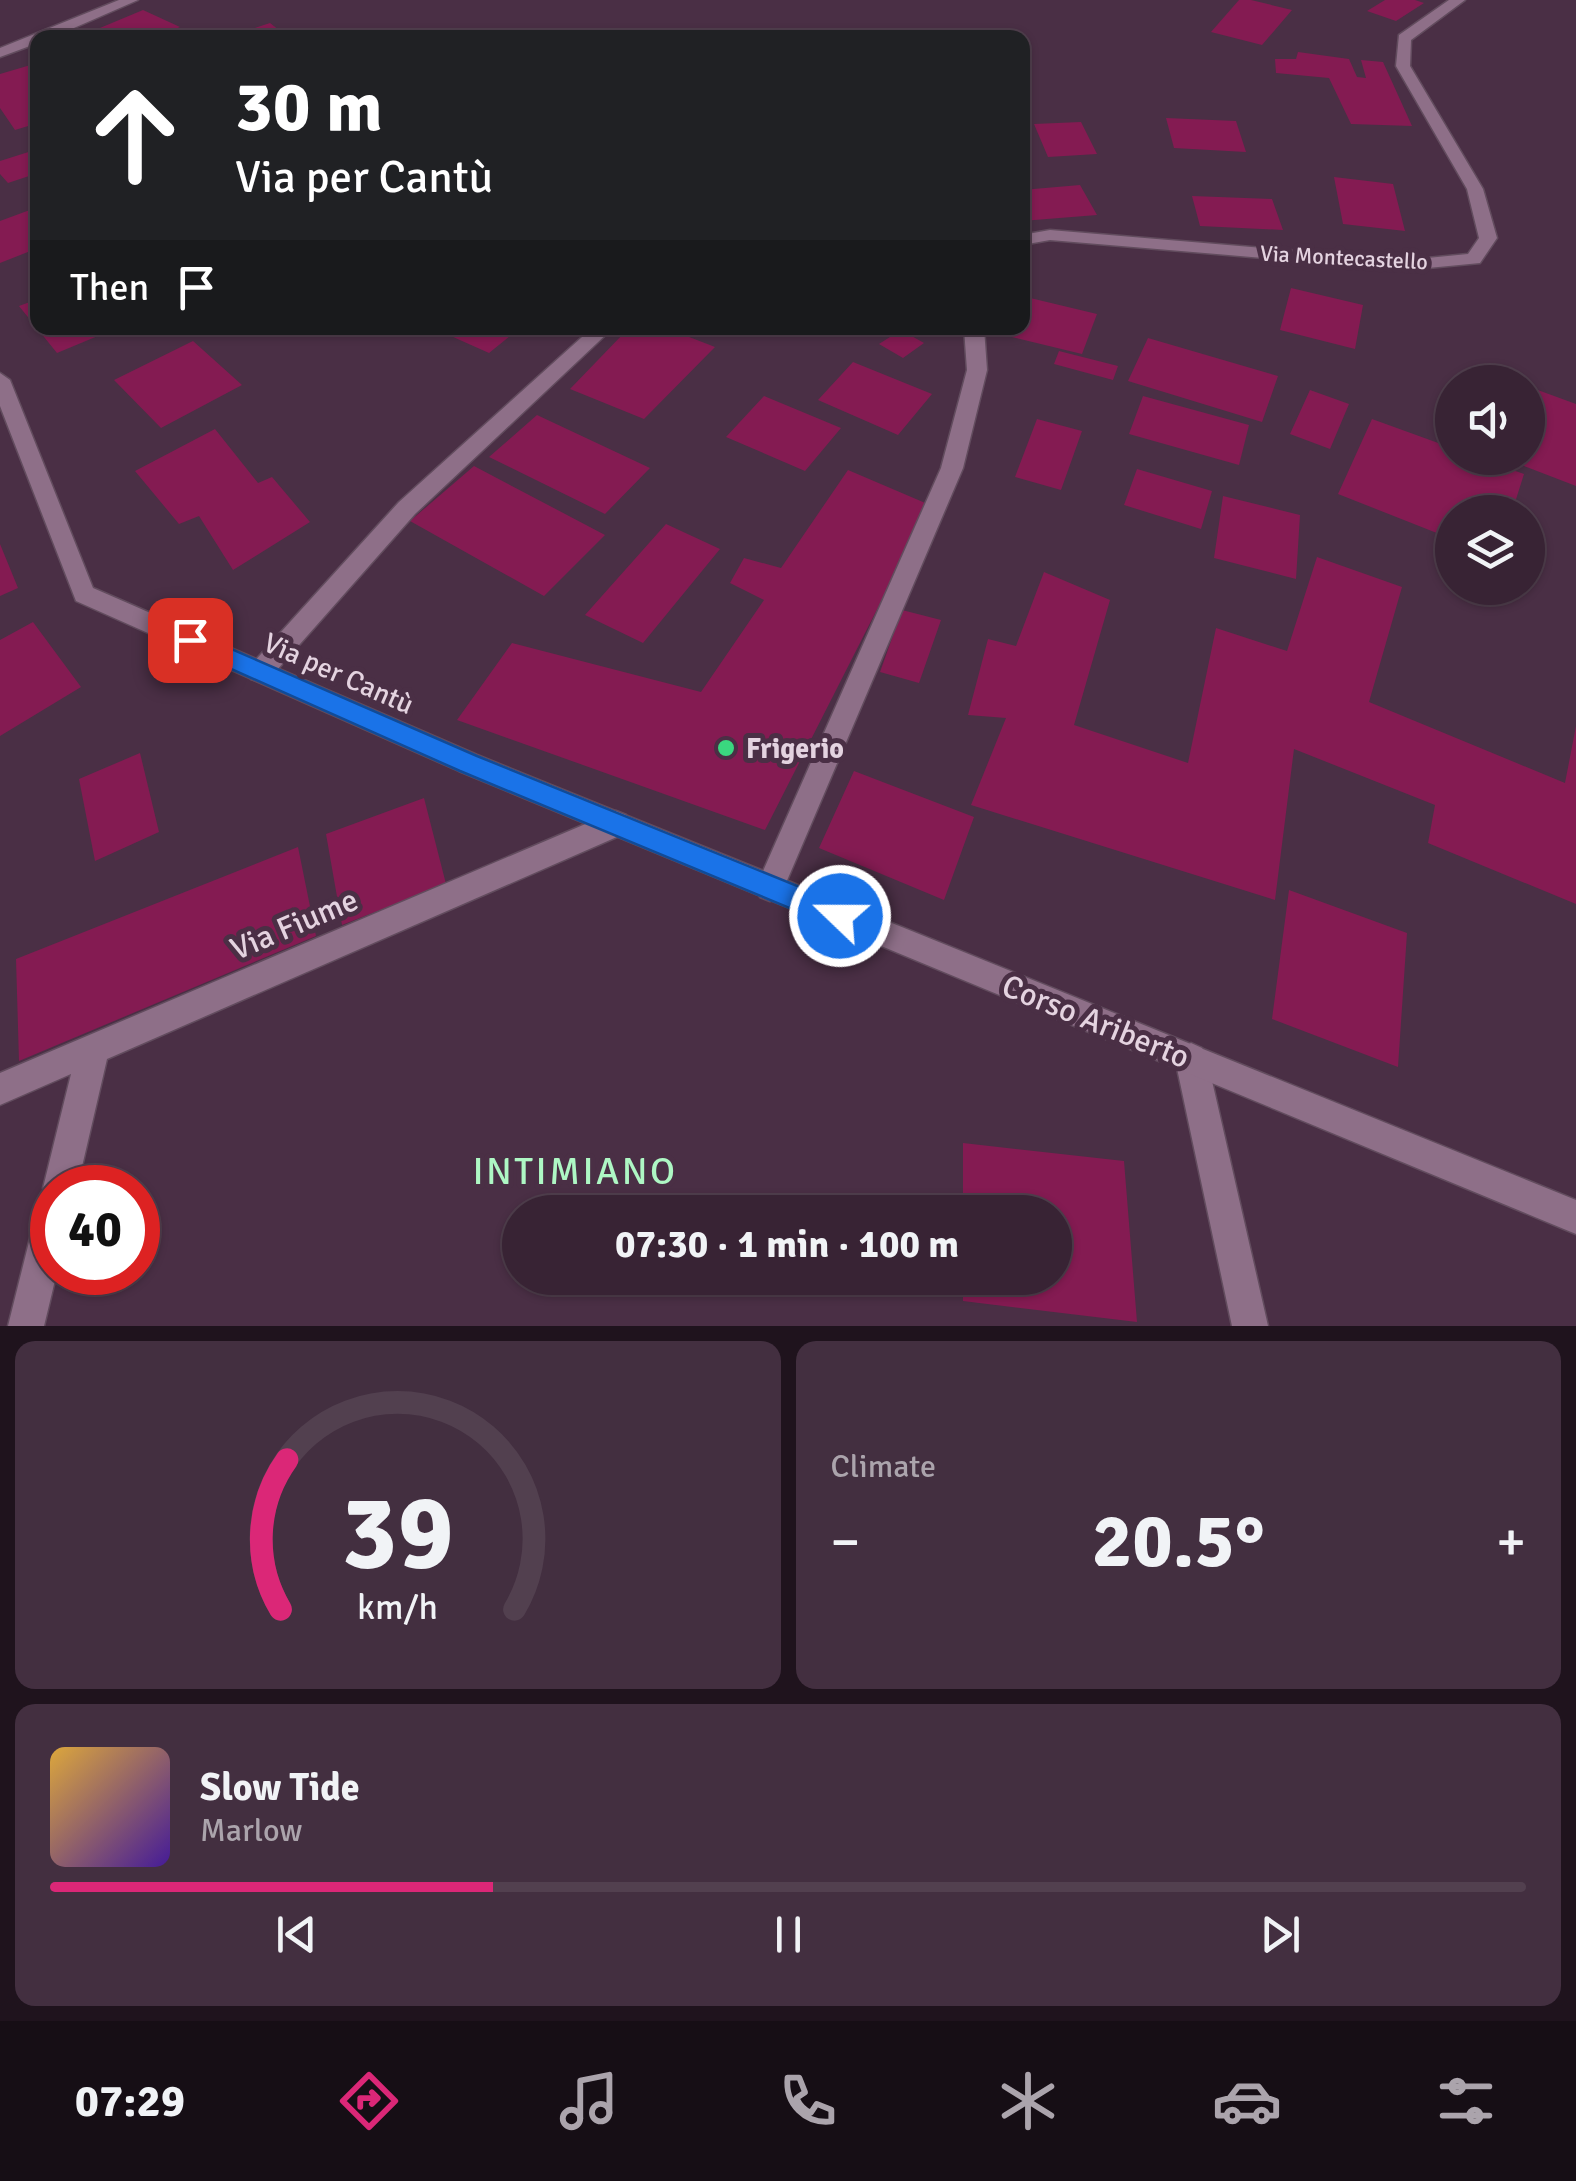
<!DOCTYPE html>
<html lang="en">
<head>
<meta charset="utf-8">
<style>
	:root { --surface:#382334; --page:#432f40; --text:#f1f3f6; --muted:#aba4ac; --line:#52404f; --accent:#db2777 }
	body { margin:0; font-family:Signika,sans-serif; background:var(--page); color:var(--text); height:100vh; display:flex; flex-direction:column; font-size:38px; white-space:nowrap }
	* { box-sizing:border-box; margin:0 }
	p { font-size:32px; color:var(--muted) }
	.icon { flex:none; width:55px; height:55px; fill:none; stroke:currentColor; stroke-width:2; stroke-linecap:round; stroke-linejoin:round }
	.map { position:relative; height:1326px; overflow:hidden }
	.side { display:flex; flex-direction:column; gap:15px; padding:15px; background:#1f131d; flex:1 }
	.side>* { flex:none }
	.guide { position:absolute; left:30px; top:30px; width:1000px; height:305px; border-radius:20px; box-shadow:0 2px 8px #0004,0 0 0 2px var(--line); background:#202124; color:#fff; overflow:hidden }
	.fabs { position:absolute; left:1435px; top:365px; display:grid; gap:20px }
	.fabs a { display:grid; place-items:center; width:110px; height:110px; border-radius:50%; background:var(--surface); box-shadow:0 2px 8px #0004,0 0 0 2px var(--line); font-size:50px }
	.speed { position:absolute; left:30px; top:1165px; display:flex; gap:20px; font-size:50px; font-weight:700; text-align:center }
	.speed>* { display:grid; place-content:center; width:130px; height:130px; border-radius:50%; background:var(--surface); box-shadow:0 2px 8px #0004,0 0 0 2px var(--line); line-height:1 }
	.speed .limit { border:15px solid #d22; background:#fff; color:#111 }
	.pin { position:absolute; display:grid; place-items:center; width:85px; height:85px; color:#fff; margin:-42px; border-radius:20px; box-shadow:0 5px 15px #0006 }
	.me { position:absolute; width:110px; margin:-55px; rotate:292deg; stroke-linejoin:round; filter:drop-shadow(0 0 8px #0008) }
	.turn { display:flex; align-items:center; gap:35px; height:210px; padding:0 40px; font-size:45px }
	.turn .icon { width:130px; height:130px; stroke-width:2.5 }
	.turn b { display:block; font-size:70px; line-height:85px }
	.then { display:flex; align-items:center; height:95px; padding:0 40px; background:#0003; gap:20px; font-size:38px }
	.big { font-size:75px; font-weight:700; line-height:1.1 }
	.side .widget { flex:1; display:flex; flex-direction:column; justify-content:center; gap:15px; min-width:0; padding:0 35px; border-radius:20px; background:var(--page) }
	.side .dial { align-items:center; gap:0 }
	.dial svg { height:260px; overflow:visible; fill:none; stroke:var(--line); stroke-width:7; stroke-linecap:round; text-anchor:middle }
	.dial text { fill:var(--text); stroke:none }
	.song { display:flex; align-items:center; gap:30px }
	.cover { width:120px; height:120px; border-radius:15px; background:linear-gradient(135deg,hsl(40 70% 55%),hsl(260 70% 35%)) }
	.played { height:10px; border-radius:5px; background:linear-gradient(90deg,var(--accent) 30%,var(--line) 30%) }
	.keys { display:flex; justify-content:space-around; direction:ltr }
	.heat { display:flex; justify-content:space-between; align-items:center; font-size:55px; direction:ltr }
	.side .tiles { flex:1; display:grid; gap:15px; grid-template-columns:1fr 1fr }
	.widget:last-child { grid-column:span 2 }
	.trip { position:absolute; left:502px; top:1195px; width:570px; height:100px; border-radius:50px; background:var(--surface); box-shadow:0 2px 8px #0004,0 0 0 2px var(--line); font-weight:700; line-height:100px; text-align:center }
	.tab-bar { display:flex; height:160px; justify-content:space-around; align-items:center; background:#160e15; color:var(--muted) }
	.tab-bar .icon { width:70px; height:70px }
	.tab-bar .selected { color:var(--accent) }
	.tab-bar b { font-size:45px; color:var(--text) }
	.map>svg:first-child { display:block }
	.building { fill:#841b52 }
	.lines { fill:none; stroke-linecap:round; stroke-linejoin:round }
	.street-casing { stroke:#624c5e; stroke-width:3 }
	.secondary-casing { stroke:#624c5e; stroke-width:3 }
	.street { fill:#8e6f88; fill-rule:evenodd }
	.secondary { fill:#8e6f88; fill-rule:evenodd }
	.route { fill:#1a73e8; stroke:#114b97; stroke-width:2.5 }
	.poi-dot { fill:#3ad77f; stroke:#4a2f45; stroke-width:4 }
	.labels { text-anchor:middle; stroke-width:10; stroke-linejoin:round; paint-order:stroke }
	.far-street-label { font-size:22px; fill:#e4d3e0; stroke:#4a2f45 }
	.street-label { font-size:28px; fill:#e4d3e0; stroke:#4a2f45 }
	.poi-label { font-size:28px; font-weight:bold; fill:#e4d3e0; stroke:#4a2f45; text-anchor:start }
	.near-street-label { font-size:32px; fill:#e4d3e0; stroke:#4a2f45 }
	.near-quarter-label { font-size:38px; letter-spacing:2.5px; fill:#aef7c4; stroke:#4a2f45 }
</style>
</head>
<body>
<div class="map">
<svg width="1576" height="1326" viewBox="0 0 1576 1326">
	<rect width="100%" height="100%" fill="#4a2f45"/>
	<path class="building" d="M1239,0H1251L1292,10L1262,45L1211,32Z
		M1385,0H1415L1424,3L1396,21L1367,11Z
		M143,10L180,27L155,38H76Z
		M270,23L289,38H228V37Z
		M1298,52L1349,59L1357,77L1366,78L1361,60L1383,62L1412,126L1351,124L1329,78L1276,73L1275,59H1296Z
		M34,64L38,123L15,130L0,108V74Z
		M1166,118L1236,121L1246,152L1174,148Z
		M1081,122L1097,154L1048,157L1034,124Z
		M38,149V173L8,183L0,174V161Z
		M1334,177L1393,184L1405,231L1343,224Z
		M1080,185L1097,215L1022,221V190Z
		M1192,196L1272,199L1283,230L1200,226Z
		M38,207V248L0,263V221Z
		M1291,288L1363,305L1355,349L1280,330Z
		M1026,297L1097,314L1082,354L1008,336L1012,328H1022Z
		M38,299V328H117L57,353L19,306Z
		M433,328H520L489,353Z
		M646,328H666L715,347L644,419L570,389L625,332Z
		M901,330L924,343L903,358L879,344Z
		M1148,338L1278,376L1262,422L1128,381Z
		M193,341L242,385L161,428L114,380Z
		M1059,351L1118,366L1113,380L1054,364Z
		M853,362L932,394L898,435L818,400Z
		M1535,389L1576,404V486L1503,458H1528V408Z
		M1310,390L1349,404L1330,449L1290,434Z
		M764,396L841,428L805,471L726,437Z
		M1143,396L1249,425L1239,465L1129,434Z
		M537,415L650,468L605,514L489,457Z
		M1037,419L1082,431L1061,490L1015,477Z
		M1372,419L1452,448V458H1478L1524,474L1512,512H1452V539L1338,494Z
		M215,429L258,483L272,477L310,522L233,570L199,516L179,524L135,471Z
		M474,466L605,535L544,596L410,521Z
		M1137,469L1212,491L1201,529L1124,505Z
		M848,470L930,505L765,830L457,720L512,643L701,692L764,600L730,583L744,558L781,568Z
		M1223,496L1300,515L1296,579L1214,558Z
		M666,524L720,549L643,643L585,615Z
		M0,544L18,588L0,596Z
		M1317,557L1402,587L1369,702L1565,783L1576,726V904L1428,843L1435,805L1294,749L1275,900L971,805L1006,718L968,715L988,639L1016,646L1044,572L1110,600L1074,725L1188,763L1216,628L1287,651Z
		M902,610L941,620L919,683L880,672Z
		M33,622L81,687L0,736V640Z
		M140,753L159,832L95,861L79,779Z
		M854,771L974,817L944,900L819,848Z
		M424,798L446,884L342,925L326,834Z
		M298,847L316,936L19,1061L16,959Z
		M1289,890L1407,933L1398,1067L1272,1019Z
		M963,1143L1124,1161L1137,1322L963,1301V1278H1055V1212H963Z"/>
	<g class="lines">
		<defs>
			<path id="street" d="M119,0H138L51,38H38V43L0,57V48Z
				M1449,0H1465L1411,40L1410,66L1483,189L1497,238L1480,263L1407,270L1050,240L1022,245V235L1050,230L1407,260L1468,254L1479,238L1467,189L1396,66L1399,35Z
				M592,328H613L415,514L269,679L260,682L251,679L247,672L251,665L399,502Z
				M964,328H984L987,370L963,468L780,897L770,901L760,897L756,887L941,468L967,370Z
				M616,811L626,815L630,824L626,833L107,1059L77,1188H52V1272H57L44,1326H8L35,1218L40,1206L51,1201L43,1188L71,1074L0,1105V1073Z
				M1191,1043L1202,1048L1207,1059L1268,1326H1232L1175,1059L1180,1048Z"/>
			<path id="secondary" d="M0,373L10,380L93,588L477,755L1576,1200V1234L459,771L76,601L0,406Z"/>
		</defs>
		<use href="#street" class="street-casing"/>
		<use href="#secondary" class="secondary-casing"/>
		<use href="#street" class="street"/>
		<use href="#secondary" class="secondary"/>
	</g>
	<path class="route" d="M190,631L477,756L849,907L853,916L849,925L840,929L460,771L182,647L179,640L182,634Z"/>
	<circle class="poi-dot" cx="726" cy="748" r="10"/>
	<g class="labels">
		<g class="far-street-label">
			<text transform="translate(1344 257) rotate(3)" y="8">Via Montecastello</text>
		</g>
		<g class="street-label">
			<text transform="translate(339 673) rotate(24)" y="10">Via per Cantù</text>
		</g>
		<g class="poi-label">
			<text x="746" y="758">Frigerio</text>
		</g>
		<g class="near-street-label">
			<text transform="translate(294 924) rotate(-23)" y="11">Via Fiume</text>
			<text transform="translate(1096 1021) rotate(22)" y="11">Corso Ariberto</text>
		</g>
		<g class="near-quarter-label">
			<text x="575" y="1184">INTIMIANO</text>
		</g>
	</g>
</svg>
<div class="fabs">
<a><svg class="icon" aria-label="sound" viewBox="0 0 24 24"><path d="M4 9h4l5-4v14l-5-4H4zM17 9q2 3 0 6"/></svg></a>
<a><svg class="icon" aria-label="layers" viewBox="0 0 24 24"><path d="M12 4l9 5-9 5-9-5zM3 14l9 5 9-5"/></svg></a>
</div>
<div class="speed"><div class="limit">40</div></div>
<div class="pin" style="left:190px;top:640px;background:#d93025"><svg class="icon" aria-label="arrive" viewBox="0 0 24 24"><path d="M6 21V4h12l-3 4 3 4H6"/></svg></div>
<svg class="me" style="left:840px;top:916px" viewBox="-20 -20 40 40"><circle r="17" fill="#1a73e8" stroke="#fff" stroke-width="3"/><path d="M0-11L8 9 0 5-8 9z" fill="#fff"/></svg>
<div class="trip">07:30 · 1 min · 100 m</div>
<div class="guide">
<div class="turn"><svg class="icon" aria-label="ahead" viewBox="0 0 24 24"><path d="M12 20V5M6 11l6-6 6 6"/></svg><div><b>30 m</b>Via per Cantù</div></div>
<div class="then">Then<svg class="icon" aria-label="arrive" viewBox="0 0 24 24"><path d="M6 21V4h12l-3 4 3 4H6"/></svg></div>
</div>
</div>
<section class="side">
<div class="tiles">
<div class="widget dial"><svg viewBox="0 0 100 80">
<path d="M14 69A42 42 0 1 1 86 69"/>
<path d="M14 69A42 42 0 0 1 16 23" stroke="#db2777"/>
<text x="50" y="56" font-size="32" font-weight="700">39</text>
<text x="50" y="72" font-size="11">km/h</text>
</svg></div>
<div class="widget"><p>Climate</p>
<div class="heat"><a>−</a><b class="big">20.5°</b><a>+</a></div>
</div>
<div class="widget">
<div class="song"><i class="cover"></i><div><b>Slow Tide</b><p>Marlow</p></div></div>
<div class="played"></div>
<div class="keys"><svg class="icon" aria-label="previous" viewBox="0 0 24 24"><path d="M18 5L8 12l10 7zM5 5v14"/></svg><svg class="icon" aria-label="pause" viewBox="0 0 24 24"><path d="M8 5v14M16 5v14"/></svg><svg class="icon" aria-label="next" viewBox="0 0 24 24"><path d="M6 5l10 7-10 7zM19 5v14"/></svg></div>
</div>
</div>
</section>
<nav class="tab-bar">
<b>07:29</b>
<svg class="icon selected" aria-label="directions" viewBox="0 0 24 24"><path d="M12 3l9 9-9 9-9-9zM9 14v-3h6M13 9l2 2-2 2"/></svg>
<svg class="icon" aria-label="music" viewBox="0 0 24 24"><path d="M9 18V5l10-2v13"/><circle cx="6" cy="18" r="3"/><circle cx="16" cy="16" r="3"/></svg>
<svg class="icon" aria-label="phone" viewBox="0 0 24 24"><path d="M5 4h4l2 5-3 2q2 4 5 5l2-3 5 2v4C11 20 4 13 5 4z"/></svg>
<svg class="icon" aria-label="climate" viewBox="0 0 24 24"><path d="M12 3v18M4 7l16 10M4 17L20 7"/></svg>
<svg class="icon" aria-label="car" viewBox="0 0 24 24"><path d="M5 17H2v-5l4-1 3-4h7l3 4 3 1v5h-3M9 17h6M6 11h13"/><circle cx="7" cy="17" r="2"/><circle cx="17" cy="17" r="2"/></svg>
<svg class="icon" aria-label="filters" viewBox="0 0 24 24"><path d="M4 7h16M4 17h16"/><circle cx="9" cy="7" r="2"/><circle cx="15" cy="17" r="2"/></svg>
</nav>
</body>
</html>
